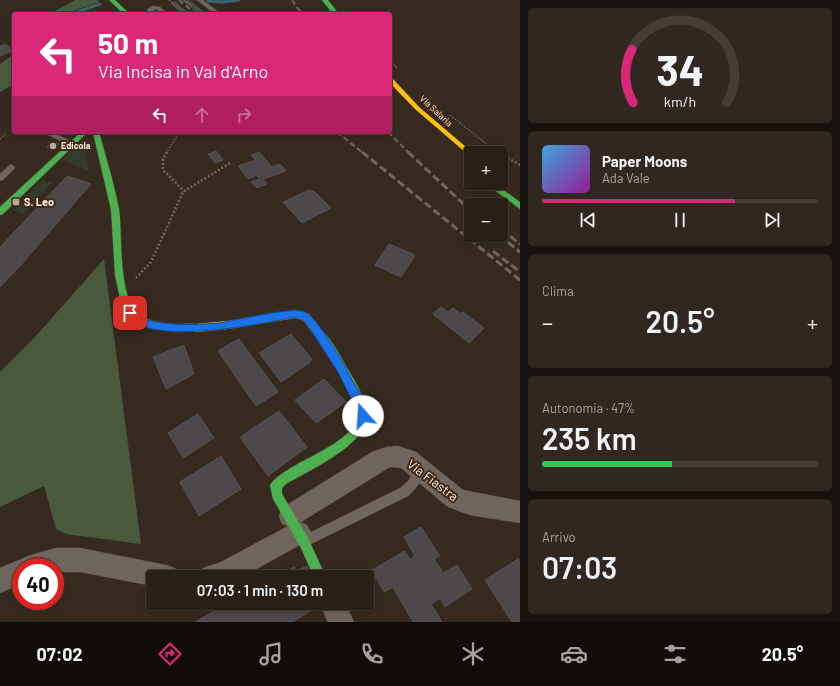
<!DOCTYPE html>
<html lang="it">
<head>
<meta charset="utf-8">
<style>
	:root { --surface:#282017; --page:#302820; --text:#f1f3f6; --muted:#a5a3a1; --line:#443e36; --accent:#db2777 }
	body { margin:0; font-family:Barlow,sans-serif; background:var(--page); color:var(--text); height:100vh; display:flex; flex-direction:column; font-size:15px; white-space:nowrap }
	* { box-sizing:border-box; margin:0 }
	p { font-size:13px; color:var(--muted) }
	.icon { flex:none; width:22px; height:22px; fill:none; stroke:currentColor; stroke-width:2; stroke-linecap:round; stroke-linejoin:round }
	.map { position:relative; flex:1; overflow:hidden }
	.panel { display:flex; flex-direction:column; gap:8px; padding:8px; background:#16120d; width:320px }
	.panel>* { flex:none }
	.banner { position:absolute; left:12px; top:12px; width:380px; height:122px; border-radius:4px; box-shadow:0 2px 6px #0003,0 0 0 1px var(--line); background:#db2777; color:#fff; overflow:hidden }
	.fabs { position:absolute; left:464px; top:146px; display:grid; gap:8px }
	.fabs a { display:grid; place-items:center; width:44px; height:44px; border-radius:4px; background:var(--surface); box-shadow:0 2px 6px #0003,0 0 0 1px var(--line); font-size:20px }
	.speed { position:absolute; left:12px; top:558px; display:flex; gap:8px; font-size:20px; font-weight:700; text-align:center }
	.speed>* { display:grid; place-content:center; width:52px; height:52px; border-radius:50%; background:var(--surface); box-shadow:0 2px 6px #0003,0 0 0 1px var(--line); line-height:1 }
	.speed .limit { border:6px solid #d22; background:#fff; color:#111 }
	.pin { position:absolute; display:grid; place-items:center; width:34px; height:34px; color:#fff; margin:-17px; border-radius:8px; box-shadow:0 2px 6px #0006 }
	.me { position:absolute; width:44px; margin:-22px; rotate:341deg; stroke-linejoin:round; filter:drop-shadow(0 0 3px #0008) }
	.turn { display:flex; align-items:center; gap:14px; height:84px; padding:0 20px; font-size:18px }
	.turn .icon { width:52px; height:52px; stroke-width:2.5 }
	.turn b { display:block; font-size:28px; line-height:34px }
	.lanes { display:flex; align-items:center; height:38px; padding:0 20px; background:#0003; justify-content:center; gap:20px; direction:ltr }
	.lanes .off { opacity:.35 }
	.big { font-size:30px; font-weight:600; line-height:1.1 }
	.panel .tile { flex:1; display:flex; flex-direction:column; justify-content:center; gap:6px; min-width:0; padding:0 14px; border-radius:6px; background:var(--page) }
	.panel .dial { align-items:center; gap:0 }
	.dial svg { height:104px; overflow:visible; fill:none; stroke:var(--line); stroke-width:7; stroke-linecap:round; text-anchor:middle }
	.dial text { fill:var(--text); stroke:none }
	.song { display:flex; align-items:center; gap:12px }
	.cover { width:48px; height:48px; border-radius:6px; background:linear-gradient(135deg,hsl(200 70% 55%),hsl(300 70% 35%)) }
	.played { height:4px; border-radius:2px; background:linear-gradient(90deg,var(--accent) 70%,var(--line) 70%) }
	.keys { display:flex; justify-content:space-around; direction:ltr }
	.heat { display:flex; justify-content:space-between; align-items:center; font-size:22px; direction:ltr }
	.charge { height:6px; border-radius:3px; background:linear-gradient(90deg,#34c759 47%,var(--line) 0) }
	.trip { position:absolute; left:146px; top:570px; width:228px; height:40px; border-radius:4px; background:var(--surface); box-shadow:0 2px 6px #0003,0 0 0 1px var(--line); font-weight:600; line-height:40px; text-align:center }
	.dock { display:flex; height:64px; justify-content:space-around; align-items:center; background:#100d09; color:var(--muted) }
	.dock .icon { width:28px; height:28px }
	.dock .selected { color:var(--accent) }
	.dock b { font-size:18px; color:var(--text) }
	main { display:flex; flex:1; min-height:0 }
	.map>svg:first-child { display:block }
	.green { fill:#343d2b }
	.forest { fill:#495a3c }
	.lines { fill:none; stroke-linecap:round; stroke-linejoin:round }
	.stream { stroke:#3a6473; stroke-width:3 }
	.building { fill:#4d4849; stroke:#575253 }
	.lane-casing { stroke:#52473e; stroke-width:1 }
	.street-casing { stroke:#52473e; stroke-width:1 }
	.fast-casing { stroke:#52473e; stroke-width:1 }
	.slow-casing { stroke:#52473e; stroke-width:1 }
	.path-far1 { stroke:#706760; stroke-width:1.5; stroke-dasharray:1.5 1.5; stroke-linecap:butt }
	.path { stroke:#706760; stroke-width:2.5; stroke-dasharray:2 2; stroke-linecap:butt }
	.lane { fill:#70665d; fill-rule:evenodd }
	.street { fill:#70665d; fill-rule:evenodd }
	.fast { fill:#4caf50; fill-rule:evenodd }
	.slow { fill:#ffc107; fill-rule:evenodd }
	.rail-far1 { stroke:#71665f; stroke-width:2; stroke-dasharray:5.5 3; stroke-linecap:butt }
	.rail { stroke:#71665f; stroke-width:3; stroke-dasharray:8 3.5; stroke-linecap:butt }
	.route { fill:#1a73e8; stroke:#114b97 }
	.poi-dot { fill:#b8aa9e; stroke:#402915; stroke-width:1.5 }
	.labels { text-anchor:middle; stroke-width:4; stroke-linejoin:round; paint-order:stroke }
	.far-street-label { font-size:9px; fill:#feefe2; stroke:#402915 }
	.far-poi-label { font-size:9px; font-weight:bold; fill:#feefe2; stroke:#402915; text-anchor:start }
	.poi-label { font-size:11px; font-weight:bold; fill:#feefe2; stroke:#402915; text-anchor:start }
	.near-street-label { font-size:13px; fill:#feefe2; stroke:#402915 }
</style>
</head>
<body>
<main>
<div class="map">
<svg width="520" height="622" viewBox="0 0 520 622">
	<rect width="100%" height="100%" fill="#362a1f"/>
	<path class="green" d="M83,140L89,171L62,160Z
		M42,180L52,183L24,214L14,211Z"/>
	<path class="forest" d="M75,0H97L99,2L73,11L71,14H50Z
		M14,54V84L0,92V64Z
		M104,259L141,544L66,534L56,529L44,486L0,507V372L36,336Z"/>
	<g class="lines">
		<path class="stream" d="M208,1L222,2L239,0
			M71,14L100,4"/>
	</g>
	<path class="building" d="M182,0H188L206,14H200Z
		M175,2L189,14H184L171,4Z
		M6,44L12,51L0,56V46Z
		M53,142L59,144L54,149L47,147Z
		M216,151L223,160L215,163L208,154Z
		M259,152L272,167L280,164L286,171L263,179L267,184L257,188L251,182L260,179L256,175L248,179L238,166L255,160L251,155Z
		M67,176L91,184L20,266L0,287V247Z
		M309,190L315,192L331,208L302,223L283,202Z
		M389,244L415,255L401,277L375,265Z
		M441,307L448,312L453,308L461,314L463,312L484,328L469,343L433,314Z
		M291,334L312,359L309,363L281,382L259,353Z
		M239,339L278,392L256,406L218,351Z
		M184,345L194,374L166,389L153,357Z
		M324,379L346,402L316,423L295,400Z
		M279,411L307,447L268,476L240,437Z
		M198,414L214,438L183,458L168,433Z
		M221,456L241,489L199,516L180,482Z
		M421,527L440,556L434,559L443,573L457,565L472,589L445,607L440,598L431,604L442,622H413L393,587L384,592L372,570L405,551L410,560L415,556L404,537Z
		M518,559L520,563V622H512L485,580Z
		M307,566L312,577H276L294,567L296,571Z
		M229,603H313L314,609L292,622H195Z"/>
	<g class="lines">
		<defs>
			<path id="lane" d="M197,0H203L221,14H215Z
				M152,6L160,7L168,14H162L156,9L153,11L154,14H148L147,10Z
				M42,132H51L76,143L75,145H69Z
				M11,164L15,167L14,169L3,180L0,181V174Z
				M421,465L425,466L426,470C422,480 416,489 408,496L309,545L305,547L301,545L299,541L301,537L400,488L408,481L417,466Z"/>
			<path id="street" d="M398,446L416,452L463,490L520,501V523L470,515L448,507L401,468L390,467L301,522L307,525L311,533L307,541L242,577H200L203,568L221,562L288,526L282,524L279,516L282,508L372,452L387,447Z
				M56,548H80L166,565L175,568L178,577H153V586L80,572H55V567H21V584L0,593V568L31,555Z
				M320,603H345L354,622H328Z"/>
			<path id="fast" d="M109,0H115L130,14H124Z
				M322,0H328L339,14H333Z
				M81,132H88L3,214L0,215V207Z
				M93,132H99C106,158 114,183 119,209C123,235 117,299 140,315C150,322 166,324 178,324C185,324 193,323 199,325L201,328L199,331L177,332L154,329L133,320L122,307L115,275L111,210Z
				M485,183H494L520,202V209Z
				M319,329C328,332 342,359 347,368C355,381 365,397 367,413C371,443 308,471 286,484L282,488V494L308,538L326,577H314L300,546L273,499L270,486C280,463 363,444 357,411C350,381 327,359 314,333L316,330Z"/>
			<path id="slow" d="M390,77L392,78L419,107L473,153H471V157L415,109L390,83Z
				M295,310L309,314L322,330L324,333L322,336C312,339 309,324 302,320C300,319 297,318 295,318L227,329L196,332L193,331L191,328L193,325L196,324L227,321Z"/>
		</defs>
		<use href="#lane" class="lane-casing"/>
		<use href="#street" class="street-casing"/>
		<use href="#fast" class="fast-casing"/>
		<use href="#slow" class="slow-casing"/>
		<path class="path-far1" d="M169,0L186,14
			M184,0L192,6
			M390,60L397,68
			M450,115L498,153
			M0,139L6,133
			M166,153L179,133L183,132"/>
		<path class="path" d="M167,152L163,159V170L184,191
			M501,154L520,165
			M136,278L151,262L183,192L230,163"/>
		<use href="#lane" class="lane"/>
		<use href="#street" class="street"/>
		<use href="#fast" class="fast"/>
		<use href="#slow" class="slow"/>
		<path class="rail-far1" d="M179,0L196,14
			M292,0L302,14
			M337,132L363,153
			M388,132L409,153"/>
		<path class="rail" d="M362,152L520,280
			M408,152L471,211
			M501,229L520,244
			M499,235L520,252
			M493,251L520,272"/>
	</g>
	<path class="route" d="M130,309C137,311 141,318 148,320C169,326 197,325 218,323C235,321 292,306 305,312C318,319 344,363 351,378C357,389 372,407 366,419L363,421L359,419L356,408L338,372L307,324L300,318H291C259,324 144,348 126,313Z"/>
	<g class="poi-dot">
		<circle cx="53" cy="146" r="4"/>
		<rect x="12" y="198" width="8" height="8" rx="2"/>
	</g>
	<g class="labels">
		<g class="far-street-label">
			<text transform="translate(436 111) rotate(43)" y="3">Via Salaria</text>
		</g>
		<g class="far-poi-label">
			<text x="61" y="149">Edicola</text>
		</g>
		<g class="poi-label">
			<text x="24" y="206">S. Leo</text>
		</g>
		<g class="near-street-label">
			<text transform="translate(433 480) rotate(37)" y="5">Via Fiastra</text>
		</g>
	</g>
</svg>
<div class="fabs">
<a>+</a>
<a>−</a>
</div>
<div class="speed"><div class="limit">40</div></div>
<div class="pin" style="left:130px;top:313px;background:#d93025"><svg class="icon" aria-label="arrive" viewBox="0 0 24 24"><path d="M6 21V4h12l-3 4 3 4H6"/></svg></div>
<svg class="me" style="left:363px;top:416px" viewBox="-20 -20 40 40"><circle r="19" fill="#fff"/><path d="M0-13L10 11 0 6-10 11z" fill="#1a73e8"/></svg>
<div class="trip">07:03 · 1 min · 130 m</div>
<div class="banner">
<div class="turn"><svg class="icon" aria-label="left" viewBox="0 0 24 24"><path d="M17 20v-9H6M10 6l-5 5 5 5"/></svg><div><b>50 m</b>Via Incisa in Val d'Arno</div></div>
<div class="lanes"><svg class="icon" aria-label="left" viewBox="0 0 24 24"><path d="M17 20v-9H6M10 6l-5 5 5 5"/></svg><svg class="icon off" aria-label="ahead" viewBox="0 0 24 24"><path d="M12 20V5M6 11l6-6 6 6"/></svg><svg class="icon off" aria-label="right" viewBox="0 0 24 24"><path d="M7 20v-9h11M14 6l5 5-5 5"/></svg></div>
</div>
</div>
<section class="panel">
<div class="tile dial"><svg viewBox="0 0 100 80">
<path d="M14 69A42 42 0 1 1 86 69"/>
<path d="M14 69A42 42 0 0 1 13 28" stroke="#db2777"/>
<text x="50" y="56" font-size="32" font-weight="700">34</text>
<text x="50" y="72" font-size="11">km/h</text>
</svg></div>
<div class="tile">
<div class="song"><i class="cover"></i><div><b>Paper Moons</b><p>Ada Vale</p></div></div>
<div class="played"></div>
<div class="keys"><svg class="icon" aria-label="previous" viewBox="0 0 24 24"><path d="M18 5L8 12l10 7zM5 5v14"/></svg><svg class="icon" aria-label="pause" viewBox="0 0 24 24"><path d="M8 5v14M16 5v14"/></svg><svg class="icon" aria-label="next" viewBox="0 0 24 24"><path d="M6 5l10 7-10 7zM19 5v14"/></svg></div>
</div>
<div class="tile"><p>Clima</p>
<div class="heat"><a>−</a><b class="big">20.5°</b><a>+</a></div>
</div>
<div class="tile"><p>Autonomia · 47%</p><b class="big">235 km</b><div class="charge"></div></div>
<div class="tile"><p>Arrivo</p><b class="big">07:03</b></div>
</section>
</main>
<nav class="dock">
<b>07:02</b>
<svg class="icon selected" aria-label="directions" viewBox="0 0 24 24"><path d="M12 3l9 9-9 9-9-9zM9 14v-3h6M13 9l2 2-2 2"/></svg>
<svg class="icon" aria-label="music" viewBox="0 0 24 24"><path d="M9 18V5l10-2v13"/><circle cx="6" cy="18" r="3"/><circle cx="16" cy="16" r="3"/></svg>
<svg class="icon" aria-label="phone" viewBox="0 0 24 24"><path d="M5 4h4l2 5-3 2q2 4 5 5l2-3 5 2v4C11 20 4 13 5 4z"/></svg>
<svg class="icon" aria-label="climate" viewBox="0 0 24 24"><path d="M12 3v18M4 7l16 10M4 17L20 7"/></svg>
<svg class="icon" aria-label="car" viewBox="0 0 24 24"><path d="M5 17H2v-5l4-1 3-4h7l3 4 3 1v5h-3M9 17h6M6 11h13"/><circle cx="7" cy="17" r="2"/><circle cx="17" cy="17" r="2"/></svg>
<svg class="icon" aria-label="filters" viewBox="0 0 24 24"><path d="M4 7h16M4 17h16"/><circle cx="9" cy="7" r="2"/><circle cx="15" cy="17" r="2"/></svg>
<b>20.5°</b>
</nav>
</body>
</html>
